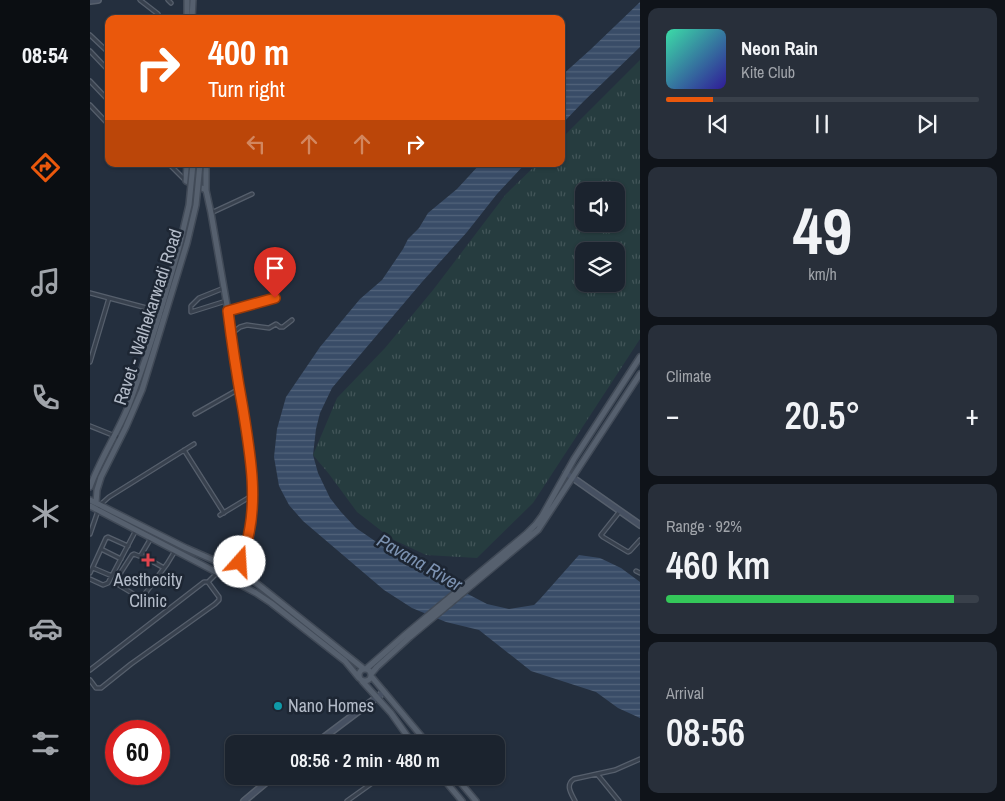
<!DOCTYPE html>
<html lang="en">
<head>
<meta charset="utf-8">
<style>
	:root { --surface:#1b232e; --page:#282f3a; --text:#f1f3f6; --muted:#a0a4aa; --line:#39404a; --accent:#ea580c }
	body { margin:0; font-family:"Archivo Narrow",sans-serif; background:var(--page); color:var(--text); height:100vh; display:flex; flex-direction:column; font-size:19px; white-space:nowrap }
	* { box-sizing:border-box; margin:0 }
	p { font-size:16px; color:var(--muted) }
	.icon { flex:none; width:28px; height:28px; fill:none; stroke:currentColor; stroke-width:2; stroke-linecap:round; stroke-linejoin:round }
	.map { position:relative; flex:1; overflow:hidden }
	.panel { display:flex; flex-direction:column; gap:8px; padding:8px; background:#0f1319; width:365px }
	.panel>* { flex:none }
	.guide { position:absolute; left:15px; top:15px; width:460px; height:152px; border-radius:10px; box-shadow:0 1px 4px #0004,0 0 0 1px var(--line); background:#ea580c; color:#fff; overflow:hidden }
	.tools { position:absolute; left:485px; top:182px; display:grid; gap:10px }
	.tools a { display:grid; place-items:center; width:50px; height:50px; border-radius:10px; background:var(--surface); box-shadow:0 1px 4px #0004,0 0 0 1px var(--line); font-size:25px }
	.speed { position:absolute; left:15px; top:720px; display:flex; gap:10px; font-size:25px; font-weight:700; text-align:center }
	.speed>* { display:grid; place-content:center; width:65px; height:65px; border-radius:50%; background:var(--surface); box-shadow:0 1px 4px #0004,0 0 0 1px var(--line); line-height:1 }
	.speed .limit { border:8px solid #d22; background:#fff; color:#111 }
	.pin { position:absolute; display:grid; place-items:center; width:42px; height:42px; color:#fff; margin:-51px -21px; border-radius:50% 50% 50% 0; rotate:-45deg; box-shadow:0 0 5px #0007 }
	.pin .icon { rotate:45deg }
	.me { position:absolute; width:55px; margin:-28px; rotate:19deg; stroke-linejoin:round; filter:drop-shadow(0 0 4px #0008) }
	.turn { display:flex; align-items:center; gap:18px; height:105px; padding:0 20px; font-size:22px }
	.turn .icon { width:65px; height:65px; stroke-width:2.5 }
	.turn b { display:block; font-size:35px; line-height:42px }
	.lanes { display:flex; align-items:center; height:48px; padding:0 20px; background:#0003; justify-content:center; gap:25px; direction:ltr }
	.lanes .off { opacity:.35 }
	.big { font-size:38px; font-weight:600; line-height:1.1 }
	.panel .widget { flex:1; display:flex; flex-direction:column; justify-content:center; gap:8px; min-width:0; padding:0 18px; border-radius:10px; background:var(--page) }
	.panel .dial { align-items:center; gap:0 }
	.dial b { font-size:65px; line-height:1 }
	.song { display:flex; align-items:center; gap:15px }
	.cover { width:60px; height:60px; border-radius:8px; background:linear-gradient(135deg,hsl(160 70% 55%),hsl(250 70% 35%)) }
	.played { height:5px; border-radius:2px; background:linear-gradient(90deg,var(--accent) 15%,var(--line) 15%) }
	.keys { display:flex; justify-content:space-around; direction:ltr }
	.heat { display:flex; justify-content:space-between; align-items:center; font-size:28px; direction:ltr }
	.charge { height:8px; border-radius:4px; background:linear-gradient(90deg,#34c759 92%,var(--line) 0) }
	.trip { position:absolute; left:135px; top:735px; width:280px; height:50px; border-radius:10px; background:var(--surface); box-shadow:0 1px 4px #0004,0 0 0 1px var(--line); font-weight:600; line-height:50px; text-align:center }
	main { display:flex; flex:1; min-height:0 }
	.tab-bar { display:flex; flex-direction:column; width:90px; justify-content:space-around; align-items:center; background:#0b0e12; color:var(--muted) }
	.tab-bar .icon { width:35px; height:35px }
	.tab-bar .active { color:var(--accent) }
	.tab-bar b { font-size:22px; color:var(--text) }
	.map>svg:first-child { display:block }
	.grass { fill:url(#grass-tufts); fill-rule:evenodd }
	.water { fill:url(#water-rules) }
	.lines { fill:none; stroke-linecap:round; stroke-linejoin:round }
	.street-casing { stroke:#565f6c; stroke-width:5.5 }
	.secondary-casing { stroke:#565f6c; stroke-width:8 }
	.primary-casing { stroke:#414a57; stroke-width:8 }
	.street { stroke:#38414e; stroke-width:3 }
	.secondary { stroke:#465061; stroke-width:5 }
	.primary { stroke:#56606e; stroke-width:5 }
	.primary-bridge-casing { stroke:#414a57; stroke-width:8; stroke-linecap:butt }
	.primary-bridge { stroke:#56606e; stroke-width:5 }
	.route-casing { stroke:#983908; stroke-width:12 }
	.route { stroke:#ea580c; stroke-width:9 }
	.health-dot { fill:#e0444e; stroke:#1d2633; stroke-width:2 }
	.culture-dot { fill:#0f9aa8; stroke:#1d2633; stroke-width:2 }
	.labels { text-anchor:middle; stroke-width:5; stroke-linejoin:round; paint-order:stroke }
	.street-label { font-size:18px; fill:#b4bcc9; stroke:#1d2633 }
	.poi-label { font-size:18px; fill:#b4bcc9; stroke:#1d2633 }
	.water-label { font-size:19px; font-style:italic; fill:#7c92b1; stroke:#1d2633 }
</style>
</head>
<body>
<main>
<nav class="tab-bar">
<b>08:54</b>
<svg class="icon active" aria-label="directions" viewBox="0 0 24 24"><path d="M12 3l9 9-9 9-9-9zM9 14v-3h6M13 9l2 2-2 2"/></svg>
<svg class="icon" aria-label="music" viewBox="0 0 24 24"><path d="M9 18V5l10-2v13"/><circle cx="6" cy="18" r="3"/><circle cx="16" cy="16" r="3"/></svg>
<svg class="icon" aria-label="phone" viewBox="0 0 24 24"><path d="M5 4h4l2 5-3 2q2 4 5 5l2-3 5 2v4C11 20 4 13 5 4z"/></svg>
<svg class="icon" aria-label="climate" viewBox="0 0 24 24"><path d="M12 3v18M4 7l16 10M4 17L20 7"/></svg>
<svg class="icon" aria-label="car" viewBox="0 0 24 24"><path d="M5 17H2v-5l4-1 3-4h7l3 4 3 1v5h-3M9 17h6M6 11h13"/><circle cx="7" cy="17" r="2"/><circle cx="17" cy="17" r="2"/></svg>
<svg class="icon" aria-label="filters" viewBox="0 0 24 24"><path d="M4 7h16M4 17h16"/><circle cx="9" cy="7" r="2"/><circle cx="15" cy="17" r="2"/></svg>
</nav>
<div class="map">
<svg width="550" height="801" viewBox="0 0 550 801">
	<defs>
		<pattern id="grass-tufts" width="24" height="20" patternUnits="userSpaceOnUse" patternTransform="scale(1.25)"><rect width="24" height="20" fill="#263c3f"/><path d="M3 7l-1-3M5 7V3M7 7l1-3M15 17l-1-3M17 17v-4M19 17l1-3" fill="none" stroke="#435659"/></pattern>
		<pattern id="water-rules" width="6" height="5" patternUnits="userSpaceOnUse" patternTransform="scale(1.25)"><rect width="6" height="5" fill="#394c67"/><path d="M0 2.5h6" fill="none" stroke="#53647b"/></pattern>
	</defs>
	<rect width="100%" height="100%" fill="#242f3e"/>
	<path class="grass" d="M550,60V339L443,503L387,558L336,555L302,539L267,512L239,474L223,455L247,398L295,348L343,290L416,194L447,164H471V139ZM494,191H526V224H494ZM494,251H526V284H494Z"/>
	<path class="water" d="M550,2V47L493,102L471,125V76L500,50Z
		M390,164H435L407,194L377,232L332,282L242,388L230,413L226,429L223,455L228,473L240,498L251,512L266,528L285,541L308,557L353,581L397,604L419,609L444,605L450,599L489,555L510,558L531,568L550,582V718L528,708L506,692L441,671L389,630L356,622L322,608L294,590L213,521L199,505L189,486L184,457L187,429L196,397L230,347L270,299L292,280L313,249L318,239L329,228L338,213L367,189Z"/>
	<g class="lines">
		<defs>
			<path id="street" d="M50,0L68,14
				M78,0L81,3
				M0,35L19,53
				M0,51L19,71
				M0,81L19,101
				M0,105L19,125
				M79,164L96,181
				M121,213L162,194
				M134,288L109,298L101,306V312L136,301
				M0,293L19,298
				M138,311L185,298
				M141,334L150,327L157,325L179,328L186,324L190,327H193L202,320
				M0,362L19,298L72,312
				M105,414L149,389
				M0,426L30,438
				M94,450L134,513
				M530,511L511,535L513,537L538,552L540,551L550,540
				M130,515L163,495
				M0,534L10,505L19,497L104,444
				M61,538L51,555L49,556L44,554L42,555L26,580L27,584L47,596L51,597L54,595L77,564L85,551
				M11,549L31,559
				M51,555L74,568
				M3,568L22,576
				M546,571L550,573
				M0,573L16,538L18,537L38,546
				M0,579L13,585L18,583L46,530
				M0,670L114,582H118L128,572
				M0,680L6,688H11L41,664L125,604L129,600V597L118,582
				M507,774L529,801
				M257,801L292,776
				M485,801C481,793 475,785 484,779L525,770L550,759"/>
			<path id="secondary" d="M0,1L8,0
				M476,473L550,525
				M225,744L294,692
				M154,801L184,776"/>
			<path id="primary" d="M97,0V16L99,19
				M102,19L103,0
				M97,164L96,181L116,190
				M116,164V190L121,213L138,311L141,334L161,460L163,495L158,540L153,560L148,564L139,566
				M0,487C10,459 27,434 38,407C59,353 75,298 90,243
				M0,500L96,548L155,574L274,669
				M6,503L7,490L11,477L36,427L52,390L97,243
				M0,506L166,593L181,603L255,661L269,678
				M155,574L158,548
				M269 675a6 6 0 1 1 12 0a6 6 0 1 1-12 0Z
				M276,669L317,633L436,534L446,524L452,516L484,459L550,357
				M281,674L287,667L320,637L448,530L550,374
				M281,676L338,744
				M272,681L301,713L323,744
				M351,776L372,801
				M365,776L386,801"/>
		</defs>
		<use href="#street" class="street-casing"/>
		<use href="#secondary" class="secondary-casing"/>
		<use href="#primary" class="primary-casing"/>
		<use href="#street" class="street"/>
		<use href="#secondary" class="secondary"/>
		<use href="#primary" class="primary"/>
		<defs>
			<path id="primary-bridge" d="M90,243L99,205L103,164
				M97,243L106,205L110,164"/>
		</defs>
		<use href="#primary-bridge" class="primary-bridge-casing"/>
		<use href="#primary-bridge" class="primary-bridge"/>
	</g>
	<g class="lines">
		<defs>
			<path id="route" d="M150,562C155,557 155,551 156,545C169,501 160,453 153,409C147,376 142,344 138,311L185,298"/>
		</defs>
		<use href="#route" class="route-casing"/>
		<use href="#route" class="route"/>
	</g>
	<path class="health-dot" d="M55.5 552.5h5v5h5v5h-5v5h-5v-5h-5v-5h5z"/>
	<circle class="culture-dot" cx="188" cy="706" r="5"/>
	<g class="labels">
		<g class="street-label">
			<text transform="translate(58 317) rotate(-72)" y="6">Ravet - Walhekarwadi Road</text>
		</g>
		<g class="poi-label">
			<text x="58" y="586">Aesthecity<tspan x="58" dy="21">Clinic</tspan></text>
			<text x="198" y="712" text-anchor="start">Nano Homes</text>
		</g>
		<g class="water-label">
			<text transform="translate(330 562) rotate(30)" y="7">Pavana River</text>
		</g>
	</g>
</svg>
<div class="tools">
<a><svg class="icon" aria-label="sound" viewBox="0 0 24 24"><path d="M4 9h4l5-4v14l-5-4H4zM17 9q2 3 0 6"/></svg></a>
<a><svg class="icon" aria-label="layers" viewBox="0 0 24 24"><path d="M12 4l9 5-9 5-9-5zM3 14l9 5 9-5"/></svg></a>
</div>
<div class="speed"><div class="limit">60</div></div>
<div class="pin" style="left:185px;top:298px;background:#d93025"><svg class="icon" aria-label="arrive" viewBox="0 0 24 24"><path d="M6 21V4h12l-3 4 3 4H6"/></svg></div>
<svg class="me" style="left:150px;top:562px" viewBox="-20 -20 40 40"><circle r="19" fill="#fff"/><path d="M0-13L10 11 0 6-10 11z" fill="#ea580c"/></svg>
<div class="trip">08:56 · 2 min · 480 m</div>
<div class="guide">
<div class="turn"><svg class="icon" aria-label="right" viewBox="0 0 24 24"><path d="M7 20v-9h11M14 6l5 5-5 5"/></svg><div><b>400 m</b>Turn right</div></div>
<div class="lanes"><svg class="icon off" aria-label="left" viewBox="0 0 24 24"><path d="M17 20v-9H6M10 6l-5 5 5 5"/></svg><svg class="icon off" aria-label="ahead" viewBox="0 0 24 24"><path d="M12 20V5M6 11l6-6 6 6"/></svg><svg class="icon off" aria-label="ahead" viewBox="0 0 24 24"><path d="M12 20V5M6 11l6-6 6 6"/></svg><svg class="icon" aria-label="right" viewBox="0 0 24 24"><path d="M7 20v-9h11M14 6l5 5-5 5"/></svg></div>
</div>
</div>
<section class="panel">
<div class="widget">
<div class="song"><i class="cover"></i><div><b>Neon Rain</b><p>Kite Club</p></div></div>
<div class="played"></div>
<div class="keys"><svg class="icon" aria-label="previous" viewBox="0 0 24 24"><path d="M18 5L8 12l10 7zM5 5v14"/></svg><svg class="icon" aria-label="pause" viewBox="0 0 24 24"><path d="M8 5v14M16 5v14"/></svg><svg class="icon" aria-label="next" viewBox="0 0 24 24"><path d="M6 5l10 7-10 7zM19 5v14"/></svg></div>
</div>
<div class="widget dial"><b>49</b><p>km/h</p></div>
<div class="widget"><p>Climate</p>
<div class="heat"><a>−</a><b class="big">20.5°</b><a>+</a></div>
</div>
<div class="widget"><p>Range · 92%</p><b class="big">460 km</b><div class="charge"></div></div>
<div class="widget"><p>Arrival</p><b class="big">08:56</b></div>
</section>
</main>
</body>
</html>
